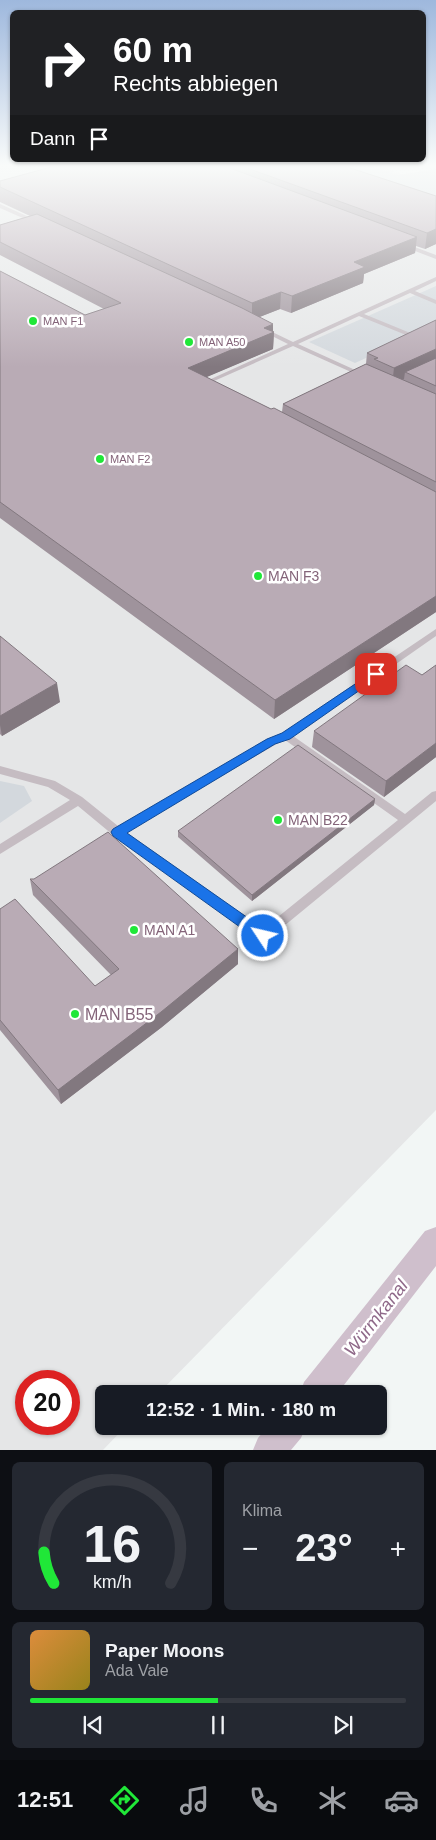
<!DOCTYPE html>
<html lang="de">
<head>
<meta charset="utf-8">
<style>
	:root { --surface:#171b24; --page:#242831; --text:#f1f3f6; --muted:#9ea1a6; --line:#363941; --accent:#20e738 }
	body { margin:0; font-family:Arial,sans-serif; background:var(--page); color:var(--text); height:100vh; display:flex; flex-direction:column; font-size:19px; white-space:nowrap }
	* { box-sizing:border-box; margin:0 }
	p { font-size:16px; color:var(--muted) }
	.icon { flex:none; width:28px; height:28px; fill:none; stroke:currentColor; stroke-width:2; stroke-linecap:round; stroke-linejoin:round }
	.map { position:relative; height:1450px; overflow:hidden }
	.details { display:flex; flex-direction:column; gap:12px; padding:12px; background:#0d0f14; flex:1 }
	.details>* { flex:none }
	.top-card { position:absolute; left:10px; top:10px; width:416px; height:152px; border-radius:8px; box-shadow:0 1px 4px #0004; background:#202124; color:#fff; overflow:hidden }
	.speed { position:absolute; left:15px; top:1370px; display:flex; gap:10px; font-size:25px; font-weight:700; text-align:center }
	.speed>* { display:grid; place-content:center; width:65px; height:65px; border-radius:50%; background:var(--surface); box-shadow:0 1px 4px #0004; line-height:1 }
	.speed .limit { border:8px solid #d22; background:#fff; color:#111 }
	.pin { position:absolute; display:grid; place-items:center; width:42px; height:42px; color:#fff; margin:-21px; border-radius:10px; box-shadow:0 2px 8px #0006 }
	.me { position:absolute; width:55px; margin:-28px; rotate:305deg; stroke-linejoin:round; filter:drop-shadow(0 0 4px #0008) }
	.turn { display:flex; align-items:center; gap:18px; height:105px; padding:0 20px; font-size:22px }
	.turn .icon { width:65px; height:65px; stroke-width:2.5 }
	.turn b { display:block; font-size:35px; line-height:42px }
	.then { display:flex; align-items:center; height:48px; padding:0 20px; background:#0003; gap:10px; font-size:19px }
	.big { font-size:38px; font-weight:700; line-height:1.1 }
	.details .card { flex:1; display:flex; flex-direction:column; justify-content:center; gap:8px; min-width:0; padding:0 18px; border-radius:8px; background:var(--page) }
	.details .dial { align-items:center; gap:0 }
	.dial svg { height:130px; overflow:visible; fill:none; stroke:var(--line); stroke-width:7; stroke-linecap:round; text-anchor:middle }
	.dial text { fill:var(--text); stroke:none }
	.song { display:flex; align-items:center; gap:15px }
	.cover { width:60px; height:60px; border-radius:8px; background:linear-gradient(135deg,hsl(30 70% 55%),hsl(50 70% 35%)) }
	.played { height:5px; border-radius:2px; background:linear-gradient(90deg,var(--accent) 50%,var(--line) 50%) }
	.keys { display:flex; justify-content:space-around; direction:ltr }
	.heat { display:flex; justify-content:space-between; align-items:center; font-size:28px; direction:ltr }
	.details .tiles { flex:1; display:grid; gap:12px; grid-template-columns:1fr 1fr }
	.card:last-child { grid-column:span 2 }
	.trip { position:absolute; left:95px; top:1385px; width:292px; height:50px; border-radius:8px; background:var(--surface); box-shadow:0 1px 4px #0004; font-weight:700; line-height:50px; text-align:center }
	.menu { display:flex; height:80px; justify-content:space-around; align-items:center; background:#090b0e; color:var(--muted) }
	.menu .icon { width:35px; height:35px }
	.menu .selected { color:var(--accent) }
	.menu b { font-size:22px; color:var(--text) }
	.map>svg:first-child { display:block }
	.built { fill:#e5e6e7; fill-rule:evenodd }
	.green { fill:#d3d8dd }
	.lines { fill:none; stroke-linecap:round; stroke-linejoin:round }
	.canal { fill:#cfbfcc; fill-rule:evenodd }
	.service { fill:#c5bcc2; fill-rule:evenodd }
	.wall { fill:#9f939c }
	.shaded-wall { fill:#82787f }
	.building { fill:#b9abb5; stroke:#82787f }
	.route { fill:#1a73e8; stroke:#114b97 }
	.poi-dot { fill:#20e738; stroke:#fff; stroke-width:2 }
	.labels { text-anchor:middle; stroke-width:5; stroke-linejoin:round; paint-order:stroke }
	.far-poi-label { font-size:11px; fill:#846479; stroke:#fff; text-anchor:start }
	.poi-label { font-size:14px; fill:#846479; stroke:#fff; text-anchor:start }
	.near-poi-label { font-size:16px; fill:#846479; stroke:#fff; text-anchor:start }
	.near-water-label { font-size:18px; font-style:italic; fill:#8f6989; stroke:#fff }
</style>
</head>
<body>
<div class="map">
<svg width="436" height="1450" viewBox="0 0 436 1450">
	<rect width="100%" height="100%" fill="#f2f6f5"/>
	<path class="built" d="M0,164H376L436,187V1110L158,1394H104V1426H126L103,1450H0ZM26,1381H69V1424H26Z"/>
	<path class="green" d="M370,166L398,175L436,169V200L352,172Z
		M436,286V326L355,363L309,342Z
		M0,781L24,786L32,801L0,823Z"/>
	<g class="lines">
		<path class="canal" d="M436,1227V1266L337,1394H300L304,1382L425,1231Z
			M268,1426H306L301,1438L291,1450H253L258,1438Z"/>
		<path class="service" d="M0,204L38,221L39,222L34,223L0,208Z
			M404,243L436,255V259L402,246V244Z
			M436,277V281L415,291L436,300V304L410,293L364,314L420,337V339H416L359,316L298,344L364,374V376H360L293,346L205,385L200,384L288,344L260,330V328H264L293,342Z
			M436,629V636L293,736L405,814L432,792L436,791V801L267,940L263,941L259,940L113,835L78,806L0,854V844L70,800L48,787L0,774V766L55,781L82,797L118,826L267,739L282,733ZM285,740L398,820L263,929L126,832L275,745Z"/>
	</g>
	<path class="wall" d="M62,164H338L436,196V244L425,249L416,246L415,253L364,274L363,283L291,313L280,309L259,317L274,332L273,349L206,377L271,409L282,412L283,404L366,364L367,353L436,320V612L274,719L0,518V271L85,315L104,309L0,255V225L30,216L0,202V181Z
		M0,636L60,702L2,736L0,734Z
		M436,665V757L384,797L312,747L314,731L422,675Z
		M375,799L374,805L252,901L178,837V831Z
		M30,879L238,964L162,1027L61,1104L0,1030V909L95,986L111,975L33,895Z"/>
	<path class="shaded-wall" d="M436,229V244L425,249L427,233Z
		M417,237L415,253L364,274L363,283L291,313L292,296L354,262Z
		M281,292L280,309L252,320V303Z
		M273,324V333L274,332L273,349L188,385V368L264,328Z
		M436,349V364L405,372L404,379L392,385L394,368Z
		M436,596V612L274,719L275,700Z
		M57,683L60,702L2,736L0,725V716Z
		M436,743V757L384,797L386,781Z
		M375,799L374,805L252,901V895Z
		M238,949V964L162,1027L61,1104L58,1090Z"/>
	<path class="building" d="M62,164H219L417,237L354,262L365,267L292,296L281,292L252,303L0,187V181Z
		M236,164H338L436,196V229L427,233Z
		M37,214L242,308L273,324L264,328L274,332L188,368L271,409L274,408L436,492V596L275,700L0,502V271L85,315L121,303L0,242V225Z
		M436,320V349L394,368L374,359L378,358L367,353Z
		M436,358V386L405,372Z
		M366,364L436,394V482L283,404Z
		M0,636L57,683L0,716Z
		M406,665L422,675L436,665V743L386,781L314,731Z
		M298,745L375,799L252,895L178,831Z
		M108,832L238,949L161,1012L58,1090L0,1020V909L15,899L95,986L119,969L30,879H34Z"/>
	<linearGradient id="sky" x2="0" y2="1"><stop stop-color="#9eb8dd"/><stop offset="0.45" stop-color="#f9fbfa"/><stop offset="1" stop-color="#f9fbfa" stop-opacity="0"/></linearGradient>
	<rect width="436" height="367" fill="url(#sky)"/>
	<path class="route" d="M376,670L382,674L380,676L290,739L275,744L127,833L268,932L270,936L268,940L263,942L258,940L113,836L111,832L113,829L267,739L282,733Z"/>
	<g class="poi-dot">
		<circle cx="33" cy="321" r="5"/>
		<circle cx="189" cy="342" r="5"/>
		<circle cx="100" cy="459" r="5"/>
		<circle cx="258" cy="576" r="5"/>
		<circle cx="278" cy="820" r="5"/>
		<circle cx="134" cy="930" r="5"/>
		<circle cx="75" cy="1014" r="5"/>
	</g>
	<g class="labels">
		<g class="far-poi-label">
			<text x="43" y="325">MAN F1</text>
			<text x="199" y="346">MAN A50</text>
			<text x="110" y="463">MAN F2</text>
		</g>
		<g class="poi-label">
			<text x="268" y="581">MAN F3</text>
			<text x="288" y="825">MAN B22</text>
			<text x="144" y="935">MAN A1</text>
		</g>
		<g class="near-poi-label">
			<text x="85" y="1020">MAN B55</text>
		</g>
		<g class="near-water-label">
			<text transform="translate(376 1318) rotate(-52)" y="6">Würmkanal</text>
		</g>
	</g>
</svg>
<div class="speed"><div class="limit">20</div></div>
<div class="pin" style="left:376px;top:674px;background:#d93025"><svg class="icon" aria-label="arrive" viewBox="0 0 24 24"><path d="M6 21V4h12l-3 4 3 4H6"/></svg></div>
<svg class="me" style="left:263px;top:936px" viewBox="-20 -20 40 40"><circle r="17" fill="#1a73e8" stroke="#fff" stroke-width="3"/><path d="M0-11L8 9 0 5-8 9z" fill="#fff"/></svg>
<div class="trip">12:52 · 1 Min. · 180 m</div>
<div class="top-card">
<div class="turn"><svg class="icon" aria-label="right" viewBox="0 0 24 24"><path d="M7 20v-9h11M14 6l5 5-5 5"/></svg><div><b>60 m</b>Rechts abbiegen</div></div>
<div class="then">Dann<svg class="icon" aria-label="arrive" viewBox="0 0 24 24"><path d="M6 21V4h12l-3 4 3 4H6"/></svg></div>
</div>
</div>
<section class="details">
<div class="tiles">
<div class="card dial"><svg viewBox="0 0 100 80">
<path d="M14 69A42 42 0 1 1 86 69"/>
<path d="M14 69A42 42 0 0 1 8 50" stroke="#20e738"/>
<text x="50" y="56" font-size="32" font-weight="700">16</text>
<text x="50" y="72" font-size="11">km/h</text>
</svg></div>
<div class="card"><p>Klima</p>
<div class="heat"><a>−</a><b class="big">23°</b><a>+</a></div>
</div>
<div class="card">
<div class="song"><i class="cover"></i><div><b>Paper Moons</b><p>Ada Vale</p></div></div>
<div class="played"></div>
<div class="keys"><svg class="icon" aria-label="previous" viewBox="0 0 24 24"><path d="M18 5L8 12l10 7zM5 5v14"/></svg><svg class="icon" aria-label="pause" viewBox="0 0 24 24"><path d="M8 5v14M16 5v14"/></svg><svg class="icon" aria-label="next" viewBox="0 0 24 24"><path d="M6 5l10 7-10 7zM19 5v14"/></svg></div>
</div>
</div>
</section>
<nav class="menu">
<b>12:51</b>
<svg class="icon selected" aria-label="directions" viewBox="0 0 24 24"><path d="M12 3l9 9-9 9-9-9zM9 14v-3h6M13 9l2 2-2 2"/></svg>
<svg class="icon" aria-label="music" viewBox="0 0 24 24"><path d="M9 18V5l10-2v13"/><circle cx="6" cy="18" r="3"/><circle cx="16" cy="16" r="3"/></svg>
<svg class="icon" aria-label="phone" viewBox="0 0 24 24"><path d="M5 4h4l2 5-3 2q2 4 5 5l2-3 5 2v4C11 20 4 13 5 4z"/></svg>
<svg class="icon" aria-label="climate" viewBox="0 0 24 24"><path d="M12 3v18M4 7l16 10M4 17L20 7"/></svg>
<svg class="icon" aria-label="car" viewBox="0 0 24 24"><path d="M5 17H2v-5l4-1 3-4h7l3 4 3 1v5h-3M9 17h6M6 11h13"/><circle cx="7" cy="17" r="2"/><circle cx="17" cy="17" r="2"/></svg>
</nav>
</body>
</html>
